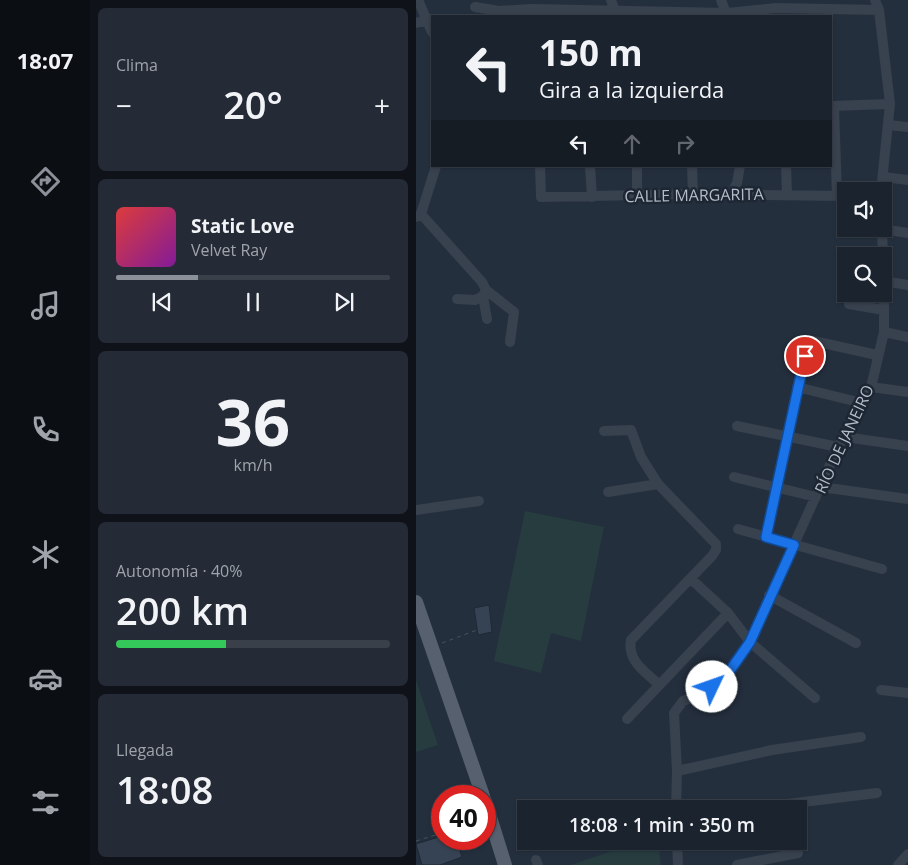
<!DOCTYPE html>
<html lang="es">
<head>
<meta charset="utf-8">
<style>
	:root { --surface:#1b232e; --page:#242b36; --text:#f1f3f6; --muted:#a0a4aa; --line:#39404a; --accent:#8c9099 }
	body { margin:0; font-family:"Open Sans",sans-serif; background:var(--page); color:var(--text); height:100vh; display:flex; flex-direction:column; font-size:19px; white-space:nowrap }
	* { box-sizing:border-box; margin:0 }
	p { font-size:16px; color:var(--muted) }
	.icon { flex:none; width:28px; height:28px; fill:none; stroke:currentColor; stroke-width:2; stroke-linecap:round; stroke-linejoin:round }
	.map { position:relative; flex:1; overflow:hidden }
	.sheet { display:flex; flex-direction:column; gap:8px; padding:8px; background:#0f1319; width:326px }
	.sheet>* { flex:none }
	.top-card { position:absolute; left:15px; top:15px; width:401px; height:152px; border-radius:0px; box-shadow:0 1px 4px #0004,0 0 0 1px var(--line); background:#1b232e; color:var(--text); overflow:hidden }
	.tools { position:absolute; left:421px; top:182px; display:grid; gap:10px }
	.tools a { display:grid; place-items:center; width:55px; height:55px; border-radius:0px; background:var(--surface); box-shadow:0 1px 4px #0004,0 0 0 1px var(--line); font-size:25px }
	.speed { position:absolute; left:15px; top:785px; display:flex; gap:10px; font-size:25px; font-weight:700; text-align:center }
	.speed>* { display:grid; place-content:center; width:65px; height:65px; border-radius:50%; background:var(--surface); box-shadow:0 1px 4px #0004,0 0 0 1px var(--line); line-height:1 }
	.speed .limit { border:8px solid #d22; background:#fff; color:#111 }
	.pin { position:absolute; display:grid; place-items:center; width:42px; height:42px; color:#fff; margin:-21px; border:2px solid #fff; border-radius:50%; box-shadow:0 1px 5px #0007 }
	.me { position:absolute; width:55px; margin:-28px; rotate:48deg; stroke-linejoin:round; filter:drop-shadow(0 0 4px #0008) }
	.turn { display:flex; align-items:center; gap:18px; height:105px; padding:0 25px; font-size:22px }
	.turn .icon { width:65px; height:65px; stroke-width:2.5 }
	.turn b { display:block; font-size:35px; line-height:42px }
	.lanes { display:flex; align-items:center; height:48px; padding:0 25px; background:#0003; justify-content:center; gap:25px; direction:ltr }
	.lanes .off { opacity:.35 }
	.big { font-size:38px; font-weight:600; line-height:1.1 }
	.sheet .card { flex:1; display:flex; flex-direction:column; justify-content:center; gap:8px; min-width:0; padding:0 18px; border-radius:8px; background:var(--page) }
	.sheet .dial { align-items:center; gap:0 }
	.dial b { font-size:65px; line-height:1 }
	.song { display:flex; align-items:center; gap:15px }
	.cover { width:60px; height:60px; border-radius:8px; background:linear-gradient(135deg,hsl(0 70% 55%),hsl(290 70% 35%)) }
	.played { height:5px; border-radius:2px; background:linear-gradient(90deg,var(--accent) 30%,var(--line) 30%) }
	.keys { display:flex; justify-content:space-around; direction:ltr }
	.heat { display:flex; justify-content:space-between; align-items:center; font-size:28px; direction:ltr }
	.charge { height:8px; border-radius:4px; background:linear-gradient(90deg,#34c759 40%,var(--line) 0) }
	.trip { position:absolute; left:101px; top:800px; width:290px; height:50px; border-radius:0px; background:var(--surface); box-shadow:0 1px 4px #0004,0 0 0 1px var(--line); font-weight:600; line-height:50px; text-align:center }
	main { display:flex; flex:1; min-height:0 }
	.menu { display:flex; flex-direction:column; width:90px; justify-content:space-around; align-items:center; background:#0b0e12; color:var(--muted) }
	.menu .icon { width:35px; height:35px }
	.menu .on { color:var(--accent) }
	.menu b { font-size:22px; color:var(--text) }
	.map>svg:first-child { display:block }
	.green { fill:#263c3f }
	.building { fill:#364354; stroke:#1f2835 }
	.lines { fill:none; stroke-linecap:round; stroke-linejoin:round }
	.path { stroke:#3f5557; stroke-width:1; stroke-dasharray:4 4; stroke-linecap:butt }
	.minor { stroke:#38414e; stroke-width:10 }
	.major { stroke:#56606e; stroke-width:14 }
	.route-casing { stroke:#114b97; stroke-width:12 }
	.route { stroke:#1a73e8; stroke-width:9 }
	.labels { text-anchor:middle; stroke-width:5; stroke-linejoin:round; paint-order:stroke }
	.street-label { font-size:16px; fill:#b4bcc9; stroke:#1d2633 }
</style>
</head>
<body>
<main>
<nav class="menu">
<b>18:07</b>
<svg class="icon on" aria-label="directions" viewBox="0 0 24 24"><path d="M12 3l9 9-9 9-9-9zM9 14v-3h6M13 9l2 2-2 2"/></svg>
<svg class="icon" aria-label="music" viewBox="0 0 24 24"><path d="M9 18V5l10-2v13"/><circle cx="6" cy="18" r="3"/><circle cx="16" cy="16" r="3"/></svg>
<svg class="icon" aria-label="phone" viewBox="0 0 24 24"><path d="M5 4h4l2 5-3 2q2 4 5 5l2-3 5 2v4C11 20 4 13 5 4z"/></svg>
<svg class="icon" aria-label="climate" viewBox="0 0 24 24"><path d="M12 3v18M4 7l16 10M4 17L20 7"/></svg>
<svg class="icon" aria-label="car" viewBox="0 0 24 24"><path d="M5 17H2v-5l4-1 3-4h7l3 4 3 1v5h-3M9 17h6M6 11h13"/><circle cx="7" cy="17" r="2"/><circle cx="17" cy="17" r="2"/></svg>
<svg class="icon" aria-label="filters" viewBox="0 0 24 24"><path d="M4 7h16M4 17h16"/><circle cx="9" cy="7" r="2"/><circle cx="15" cy="17" r="2"/></svg>
</nav>
<section class="sheet">
<div class="card"><p>Clima</p>
<div class="heat"><a>−</a><b class="big">20°</b><a>+</a></div>
</div>
<div class="card">
<div class="song"><i class="cover"></i><div><b>Static Love</b><p>Velvet Ray</p></div></div>
<div class="played"></div>
<div class="keys"><svg class="icon" aria-label="previous" viewBox="0 0 24 24"><path d="M18 5L8 12l10 7zM5 5v14"/></svg><svg class="icon" aria-label="pause" viewBox="0 0 24 24"><path d="M8 5v14M16 5v14"/></svg><svg class="icon" aria-label="next" viewBox="0 0 24 24"><path d="M6 5l10 7-10 7zM19 5v14"/></svg></div>
</div>
<div class="card dial"><b>36</b><p>km/h</p></div>
<div class="card"><p>Autonomía · 40%</p><b class="big">200 km</b><div class="charge"></div></div>
<div class="card"><p>Llegada</p><b class="big">18:08</b></div>
</section>
<div class="map">
<svg width="492" height="865" viewBox="0 0 492 865">
	<rect width="100%" height="100%" fill="#242f3e"/>
	<path class="green" d="M109,511L188,527L165,641L135,633L125,673L78,661Z
		M0,680L22,745L0,752Z
		M225,841H242L245,865H155Z"/>
	<path class="building" d="M73,605L76,632L62,635L58,608Z
		M26,836V839H40L46,857L24,865H6L0,844Z"/>
	<g class="lines">
		<path class="path" d="M26,643L61,630
			M0,841L26,833"/>
		<path class="minor" d="M2,0L16,32
			M195,0L199,11
			M305,0L311,16
			M459,0L463,10L474,104L465,191
			M59,7L83,11L116,9L311,13L360,8L463,10
			M0,23L12,20
			M415,106L474,104
			M418,106L421,196
			M472,125L492,127
			M124,166L125,197L277,194L430,196
			M174,166L176,197
			M221,166V196
			M276,166L277,194
			M370,166L371,194
			M468,177L492,180
			M315,195L321,183L324,166
			M5,214L66,282L70,290L67,296L71,319
			M0,217L5,214L20,166
			M466,229L467,256
			M466,229L492,233
			M468,281L492,285
			M70,290L98,312L94,342
			M41,299L59,300L67,296
			M433,304L468,310
			M468,332L492,337
			M381,387L446,403
			M455,387L492,392
			M321,426L422,447
			M188,431L215,430L225,457L242,484L300,544V550L296,556L215,640C211,661 229,671 243,685
			M429,437L492,446
			M318,477L400,497
			M405,487L492,499
			M192,492L242,484
			M0,510L63,501
			M322,529L466,569
			M350,537L393,340L461,355
			M275,579L312,613L334,642L399,698
			M353,595L440,643
			M465,690L492,693
			M211,719L312,613
			M261,771L356,750L445,737
			M260,809L261,771L258,713L267,701L283,695L308,679L334,642L422,447L455,387L468,332V270
			M329,809L461,793
			M261,841L262,865
			M120,860L122,865
			M321,865L382,853
			M482,865L492,854"/>
		<path class="major" d="M0,602L67,796
			M69,801L89,865"/>
	</g>
	<g class="lines">
		<defs>
			<path id="route" d="M296,687L308,679L334,642L378,545L350,537L389,356"/>
		</defs>
		<use href="#route" class="route-casing"/>
		<use href="#route" class="route"/>
	</g>
	<g class="labels">
		<g class="street-label">
			<text transform="translate(278 195) rotate(-1)" y="6">CALLE MARGARITA</text>
			<text transform="translate(428 439) rotate(-65)" y="6">RÍO DE JANEIRO</text>
		</g>
	</g>
</svg>
<div class="tools">
<a><svg class="icon" aria-label="sound" viewBox="0 0 24 24"><path d="M4 9h4l5-4v14l-5-4H4zM17 9q2 3 0 6"/></svg></a>
<a><svg class="icon" aria-label="search" viewBox="0 0 24 24"><circle cx="10" cy="10" r="6"/><path d="M15 15l6 6"/></svg></a>
</div>
<div class="speed"><div class="limit">40</div></div>
<div class="pin" style="left:389px;top:356px;background:#d93025"><svg class="icon" aria-label="arrive" viewBox="0 0 24 24"><path d="M6 21V4h12l-3 4 3 4H6"/></svg></div>
<svg class="me" style="left:296px;top:687px" viewBox="-20 -20 40 40"><circle r="19" fill="#fff"/><path d="M0-13L10 11 0 6-10 11z" fill="#1a73e8"/></svg>
<div class="trip">18:08 · 1 min · 350 m</div>
<div class="top-card">
<div class="turn"><svg class="icon" aria-label="left" viewBox="0 0 24 24"><path d="M17 20v-9H6M10 6l-5 5 5 5"/></svg><div><b>150 m</b>Gira a la izquierda</div></div>
<div class="lanes"><svg class="icon" aria-label="left" viewBox="0 0 24 24"><path d="M17 20v-9H6M10 6l-5 5 5 5"/></svg><svg class="icon off" aria-label="ahead" viewBox="0 0 24 24"><path d="M12 20V5M6 11l6-6 6 6"/></svg><svg class="icon off" aria-label="right" viewBox="0 0 24 24"><path d="M7 20v-9h11M14 6l5 5-5 5"/></svg></div>
</div>
</div>
</main>
</body>
</html>
